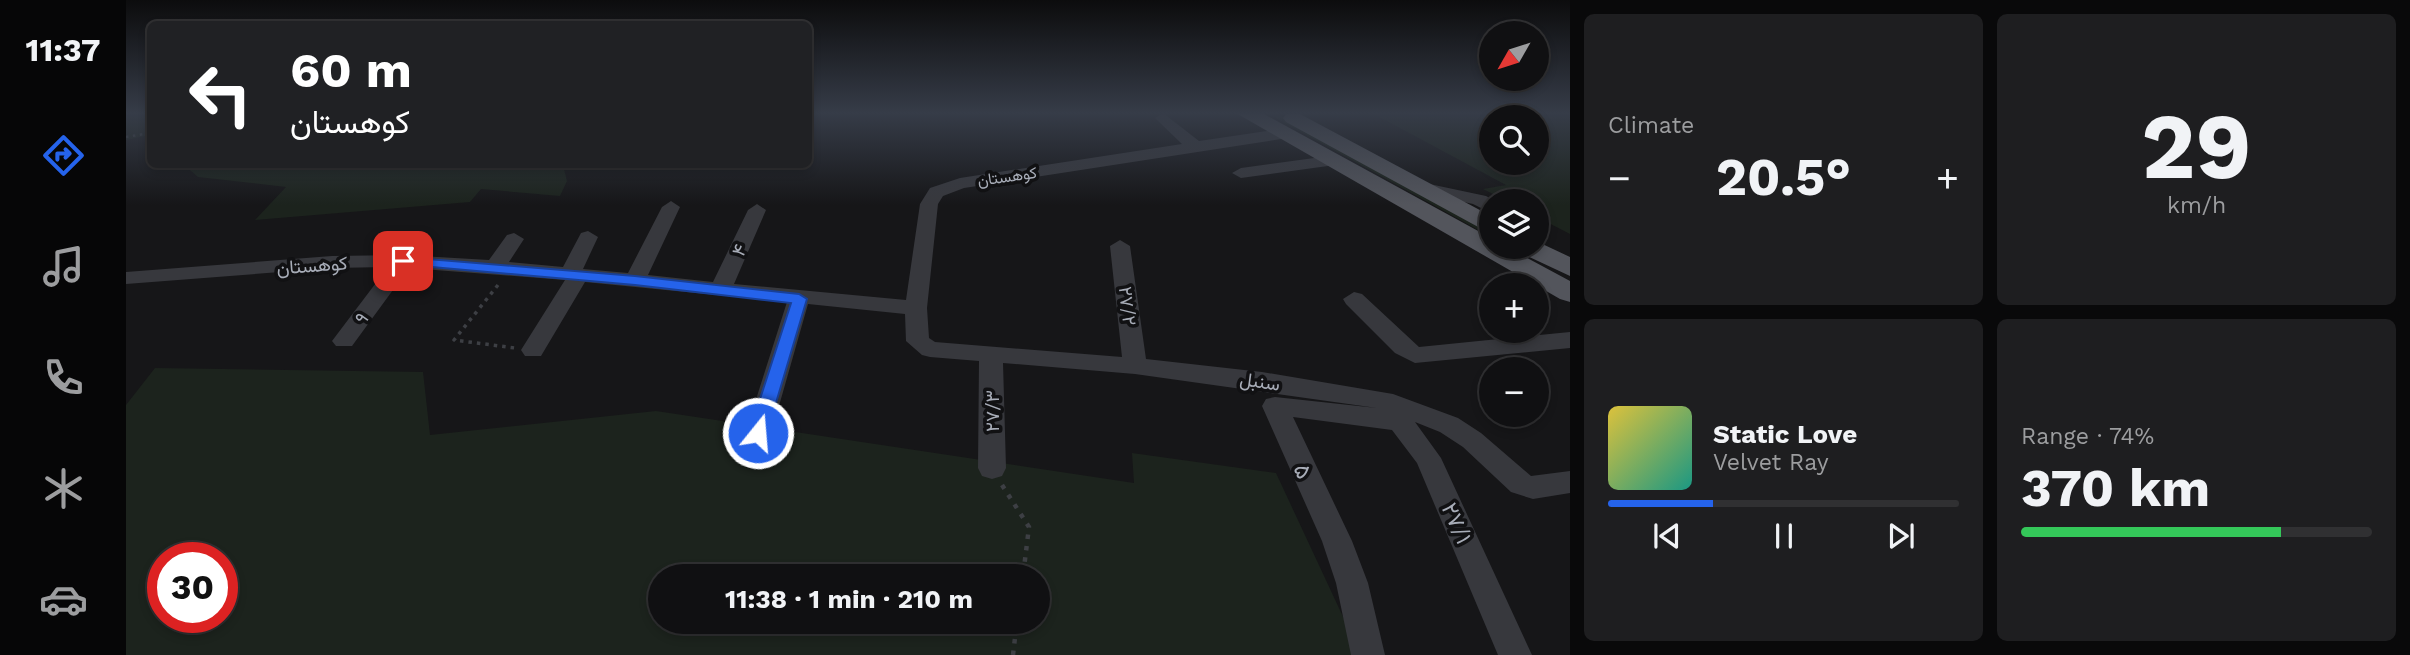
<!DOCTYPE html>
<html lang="en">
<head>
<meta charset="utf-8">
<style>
	:root { --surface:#101012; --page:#1e1e20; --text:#f1f3f6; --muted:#9c9d9f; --line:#303032; --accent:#2563eb }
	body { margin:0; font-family:"Work Sans",Vazirmatn,sans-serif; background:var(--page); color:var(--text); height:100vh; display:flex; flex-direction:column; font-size:26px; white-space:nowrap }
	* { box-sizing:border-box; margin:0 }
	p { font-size:23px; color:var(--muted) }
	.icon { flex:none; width:38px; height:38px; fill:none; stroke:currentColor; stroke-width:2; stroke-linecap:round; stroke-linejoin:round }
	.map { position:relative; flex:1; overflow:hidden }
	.details { display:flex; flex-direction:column; gap:14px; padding:14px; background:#09090a; width:840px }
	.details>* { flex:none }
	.banner { position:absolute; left:21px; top:21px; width:665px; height:147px; border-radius:10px; box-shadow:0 4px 10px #0003,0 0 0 2px var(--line); background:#202124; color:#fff; overflow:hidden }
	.needle { width:46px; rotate:231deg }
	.controls { position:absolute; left:1353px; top:21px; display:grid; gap:14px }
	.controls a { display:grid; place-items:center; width:70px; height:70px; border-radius:50%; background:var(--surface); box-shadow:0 4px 10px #0003,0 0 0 2px var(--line); font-size:35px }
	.speed { position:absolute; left:21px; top:542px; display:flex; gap:14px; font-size:35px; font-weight:700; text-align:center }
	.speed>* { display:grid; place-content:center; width:91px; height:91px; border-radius:50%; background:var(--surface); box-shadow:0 4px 10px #0003,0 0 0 2px var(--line); line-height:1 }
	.speed .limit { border:10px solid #d22; background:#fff; color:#111 }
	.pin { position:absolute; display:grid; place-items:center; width:60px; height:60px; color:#fff; margin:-30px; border-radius:14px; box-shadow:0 4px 10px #0006 }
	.me { position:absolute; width:77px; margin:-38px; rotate:17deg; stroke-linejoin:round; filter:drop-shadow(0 0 5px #0008) }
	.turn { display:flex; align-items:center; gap:24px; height:147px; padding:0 28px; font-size:32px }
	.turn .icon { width:91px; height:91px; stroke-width:2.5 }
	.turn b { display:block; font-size:49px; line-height:60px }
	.big { font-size:52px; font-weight:700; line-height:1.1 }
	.details .card { flex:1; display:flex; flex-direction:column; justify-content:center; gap:10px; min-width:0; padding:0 24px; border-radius:10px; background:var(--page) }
	.details .dial { align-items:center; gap:0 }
	.dial b { font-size:91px; line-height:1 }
	.song { display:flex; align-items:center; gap:21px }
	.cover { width:84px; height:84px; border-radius:10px; background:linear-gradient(135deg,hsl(50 70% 55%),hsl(170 70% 35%)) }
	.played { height:7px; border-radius:4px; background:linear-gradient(90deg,var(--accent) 30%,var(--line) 30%) }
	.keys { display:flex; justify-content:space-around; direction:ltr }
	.heat { display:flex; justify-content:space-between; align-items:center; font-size:38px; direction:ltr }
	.charge { height:10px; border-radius:5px; background:linear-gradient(90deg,#34c759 74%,var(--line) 0) }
	.details .tiles { flex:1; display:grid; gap:14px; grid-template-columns:repeat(2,1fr) }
	.trip { position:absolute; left:522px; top:564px; width:402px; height:70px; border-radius:35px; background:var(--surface); box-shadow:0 4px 10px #0003,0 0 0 2px var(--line); font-weight:700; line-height:70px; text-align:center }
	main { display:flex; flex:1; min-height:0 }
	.dock { display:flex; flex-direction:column; width:126px; justify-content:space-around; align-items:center; background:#060607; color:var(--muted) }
	.dock .icon { width:49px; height:49px }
	.dock .on { color:var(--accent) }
	.dock b { font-size:32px; color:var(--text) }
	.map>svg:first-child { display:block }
	.green { fill:#1c231d; fill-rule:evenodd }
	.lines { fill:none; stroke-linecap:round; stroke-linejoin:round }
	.path-far2 { stroke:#3d3f44; stroke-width:2.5; stroke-dasharray:2.5 4.5; stroke-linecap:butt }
	.path-far1 { stroke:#3d3f44; stroke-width:3.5; stroke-dasharray:3.5 5; stroke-linecap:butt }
	.path { stroke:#3d3f44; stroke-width:4.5; stroke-dasharray:4.5 7; stroke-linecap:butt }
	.minor { fill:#37383d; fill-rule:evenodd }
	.major { fill:#53555c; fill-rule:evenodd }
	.route { fill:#2563eb; stroke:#184099; stroke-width:2 }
	.labels { text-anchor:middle; stroke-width:7; stroke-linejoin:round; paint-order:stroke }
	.far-street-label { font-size:16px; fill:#a8adb8; stroke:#111113 }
	.street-label { font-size:19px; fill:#a8adb8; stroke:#111113 }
	.near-street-label { font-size:23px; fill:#a8adb8; stroke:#111113 }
</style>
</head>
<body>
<main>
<nav class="dock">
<b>11:37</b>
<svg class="icon on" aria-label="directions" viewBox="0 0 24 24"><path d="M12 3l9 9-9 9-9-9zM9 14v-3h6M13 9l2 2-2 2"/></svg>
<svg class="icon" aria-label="music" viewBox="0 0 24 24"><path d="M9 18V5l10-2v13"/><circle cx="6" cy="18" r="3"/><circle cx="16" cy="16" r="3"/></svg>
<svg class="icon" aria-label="phone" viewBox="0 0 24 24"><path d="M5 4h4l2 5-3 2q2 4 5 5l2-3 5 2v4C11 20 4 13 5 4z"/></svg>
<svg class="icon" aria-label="climate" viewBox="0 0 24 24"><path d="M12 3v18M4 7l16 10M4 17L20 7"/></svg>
<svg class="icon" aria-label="car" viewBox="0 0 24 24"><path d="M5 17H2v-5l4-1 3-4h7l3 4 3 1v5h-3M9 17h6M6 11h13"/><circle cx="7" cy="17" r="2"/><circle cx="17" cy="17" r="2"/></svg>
</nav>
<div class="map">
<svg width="1444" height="655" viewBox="0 0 1444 655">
	<rect width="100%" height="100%" fill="#161618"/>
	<path class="green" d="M0,113H24V135L0,140Z
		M1141,113H1149L1365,233V237Z
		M1246,113H1444V234L1411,217L1410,201H1381L1357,189L1380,185ZM1410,117V163H1365V117Z
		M437,165L441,181L434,196L355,189L344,202L129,220L160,187L72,177L58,165Z
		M29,368L297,372L304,435L530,411L1008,483L1006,453L1150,473L1226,636V655H0V405ZM37,558H96V618H37ZM534,576H912V621H534Z"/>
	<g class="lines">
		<path class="path-far2" d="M0,137L24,133"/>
		<path class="path-far1" d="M372,285L328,340L389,348"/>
		<path class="path" d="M876,485L903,527L897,576
			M887,655L891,621"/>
		<path class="minor" d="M1037,113L1073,141L1155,129L1163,134L1155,139L838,188L817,196L812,204L801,308L803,338L809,342L996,357L984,246L994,240L1004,246L1020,359L1136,372L1267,394L1332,418L1355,433L1405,476L1444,471V493L1407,499L1385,492L1337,447L1314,432L1289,422L1315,458L1406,655H1372L1291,463L1266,430L1167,417L1226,541L1242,583L1259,655H1225L1210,583L1196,541L1136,406L1140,399L1149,397L1251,408L1009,374L877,363L880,468L876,476L866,479L856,476L852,468L853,361L804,357L796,355L780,341L779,314L682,304L645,434L641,441L632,444L623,441L619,434L661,302L459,282L415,356H399L395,350L439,280L283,268L226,346H210L206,341L262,267L206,268L0,284V272L206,256L277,255L363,260L381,235L388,233L398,239L383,262L437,267L455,233L462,231L472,237L457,269L502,273L536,207L545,201L554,207L522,275L587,282L622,210L631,204L640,210L608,284L780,300L794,204L804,188L834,178L1056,144L1029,118Z
			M1203,156L1212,161L1209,165L1115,178L1106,173L1115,168Z
			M1294,182L1360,196L1369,201H1365V213L1347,204L1288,191L1285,187L1288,183Z
			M1228,292L1236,294L1293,347L1444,332V348L1289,363L1269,353L1220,304L1217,299Z"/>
		<path class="major" d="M1110,113H1136L1365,238V247H1381L1444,281V302L1434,299Z
			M1160,114H1174L1365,216V234L1160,122L1157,118Z
			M1410,241L1444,257V276L1395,253L1391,247H1410Z"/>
	</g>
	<linearGradient id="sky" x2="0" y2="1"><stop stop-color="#0c0c0d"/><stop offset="0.55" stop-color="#363c48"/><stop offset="1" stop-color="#363c48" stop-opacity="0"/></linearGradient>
	<rect width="1444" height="205" fill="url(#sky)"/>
	<path class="route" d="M277,257L509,276L673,294L681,299L641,433L632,440L623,433L665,303L509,285L272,264L270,261Z"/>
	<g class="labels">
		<g class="far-street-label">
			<text transform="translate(881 176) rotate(-8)" y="6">کوهستان</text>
		</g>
		<g class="street-label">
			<text transform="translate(613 250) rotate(-65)" y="7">۴</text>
			<text transform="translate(186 265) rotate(-4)" y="7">کوهستان</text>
			<text transform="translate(1002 306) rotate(83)" y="7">۲۷/۲</text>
			<text transform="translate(235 318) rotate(-54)" y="7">۹</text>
			<text transform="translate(1134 381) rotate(8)" y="7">سنبل</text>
			<text transform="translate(866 411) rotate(-90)" y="7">۲۷/۳</text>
		</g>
		<g class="near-street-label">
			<text transform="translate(1177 471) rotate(65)" y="8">۵</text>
			<text transform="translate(1331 523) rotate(66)" y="8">۲۷/۱</text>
		</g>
	</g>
</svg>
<div class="controls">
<a><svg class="needle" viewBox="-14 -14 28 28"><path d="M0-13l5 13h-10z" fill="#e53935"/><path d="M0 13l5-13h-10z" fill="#9c9d9f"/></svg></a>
<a><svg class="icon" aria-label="search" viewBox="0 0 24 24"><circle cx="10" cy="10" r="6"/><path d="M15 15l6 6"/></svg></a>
<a><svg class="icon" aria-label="layers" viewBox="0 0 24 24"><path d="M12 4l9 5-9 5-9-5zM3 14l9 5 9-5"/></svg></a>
<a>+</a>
<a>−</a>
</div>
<div class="speed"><div class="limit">30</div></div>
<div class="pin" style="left:277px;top:261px;background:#d93025"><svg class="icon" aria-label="arrive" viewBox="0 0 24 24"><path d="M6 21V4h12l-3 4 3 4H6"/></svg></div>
<svg class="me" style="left:632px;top:433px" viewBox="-20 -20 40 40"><circle r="17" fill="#2563eb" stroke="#fff" stroke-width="3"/><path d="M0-11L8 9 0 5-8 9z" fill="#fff"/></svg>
<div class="trip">11:38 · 1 min · 210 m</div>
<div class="banner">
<div class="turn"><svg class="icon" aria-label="left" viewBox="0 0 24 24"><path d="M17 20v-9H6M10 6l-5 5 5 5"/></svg><div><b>60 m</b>کوهستان</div></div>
</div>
</div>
<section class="details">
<div class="tiles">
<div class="card"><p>Climate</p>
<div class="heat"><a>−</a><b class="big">20.5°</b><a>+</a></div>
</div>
<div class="card dial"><b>29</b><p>km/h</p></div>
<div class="card">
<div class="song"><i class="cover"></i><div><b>Static Love</b><p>Velvet Ray</p></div></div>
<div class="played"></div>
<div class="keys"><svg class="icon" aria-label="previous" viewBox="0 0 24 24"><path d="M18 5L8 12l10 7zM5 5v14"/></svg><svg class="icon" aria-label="pause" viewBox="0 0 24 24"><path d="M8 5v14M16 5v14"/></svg><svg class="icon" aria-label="next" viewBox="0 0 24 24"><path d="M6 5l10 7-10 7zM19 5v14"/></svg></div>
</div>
<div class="card"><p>Range · 74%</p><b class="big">370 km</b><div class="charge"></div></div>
</div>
</section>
</main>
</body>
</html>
